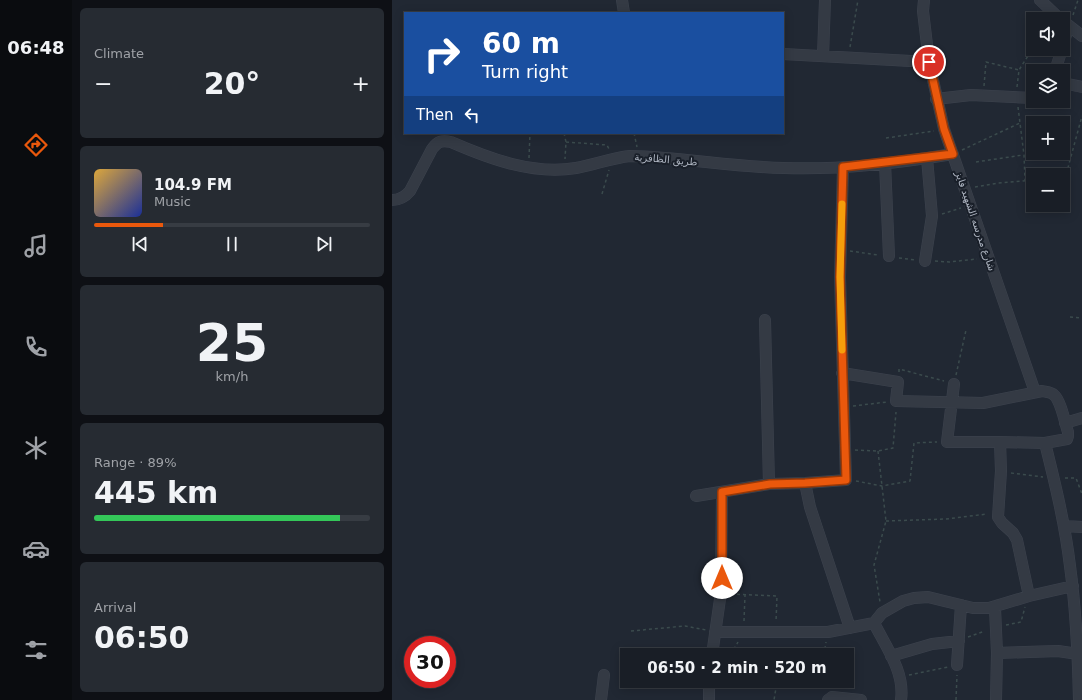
<!DOCTYPE html>
<html lang="en">
<head>
<meta charset="utf-8">
<style>
	:root { --surface:#191e26; --page:#262b32; --text:#f1f3f6; --muted:#9fa2a7; --line:#373c43; --accent:#ea580c }
	body { margin:0; font-family:"DejaVu Sans",Cairo,sans-serif; background:var(--page); color:var(--text); height:100vh; display:flex; flex-direction:column; font-size:15px; white-space:nowrap }
	* { box-sizing:border-box; margin:0 }
	p { font-size:13px; color:var(--muted) }
	.icon { flex:none; width:22px; height:22px; fill:none; stroke:currentColor; stroke-width:2; stroke-linecap:round; stroke-linejoin:round }
	.map { position:relative; flex:1; overflow:hidden }
	.drawer { display:flex; flex-direction:column; gap:8px; padding:8px; background:#0e1015; width:320px }
	.drawer>* { flex:none }
	.hud { position:absolute; left:12px; top:12px; width:380px; height:122px; border-radius:0px; box-shadow:0 2px 10px #0003,0 0 0 1px var(--line); background:#1a4fa0; color:#fff; overflow:hidden }
	.buttons { position:absolute; left:634px; top:12px; display:grid; gap:8px }
	.buttons a { display:grid; place-items:center; width:44px; height:44px; border-radius:0px; background:var(--surface); box-shadow:0 2px 10px #0003,0 0 0 1px var(--line); font-size:20px }
	.speed { position:absolute; left:12px; top:636px; display:flex; gap:8px; font-size:20px; font-weight:700; text-align:center }
	.speed>* { display:grid; place-content:center; width:52px; height:52px; border-radius:50%; background:var(--surface); box-shadow:0 2px 10px #0003,0 0 0 1px var(--line); line-height:1 }
	.speed .limit { border:6px solid #d22; background:#fff; color:#111 }
	.pin { position:absolute; display:grid; place-items:center; width:34px; height:34px; color:#fff; margin:-17px; border:2px solid #fff; border-radius:50%; box-shadow:0 1px 4px #0007 }
	.me { position:absolute; width:44px; margin:-22px; rotate:0deg; stroke-linejoin:round; filter:drop-shadow(0 0 3px #0008) }
	.turn { display:flex; align-items:center; gap:14px; height:84px; padding:0 12px; font-size:18px }
	.turn .icon { width:52px; height:52px; stroke-width:2.5 }
	.turn b { display:block; font-size:28px; line-height:34px }
	.then { display:flex; align-items:center; height:38px; padding:0 12px; background:#0003; gap:8px; font-size:15px }
	.big { font-size:30px; font-weight:700; line-height:1.1 }
	.drawer .widget { flex:1; display:flex; flex-direction:column; justify-content:center; gap:6px; min-width:0; padding:0 14px; border-radius:6px; background:var(--page) }
	.drawer .dial { align-items:center; gap:0 }
	.dial b { font-size:52px; line-height:1 }
	.song { display:flex; align-items:center; gap:12px }
	.cover { width:48px; height:48px; border-radius:6px; background:linear-gradient(135deg,hsl(40 70% 55%),hsl(230 70% 35%)) }
	.played { height:4px; border-radius:2px; background:linear-gradient(90deg,var(--accent) 25%,var(--line) 25%) }
	.keys { display:flex; justify-content:space-around; direction:ltr }
	.heat { display:flex; justify-content:space-between; align-items:center; font-size:22px; direction:ltr }
	.charge { height:6px; border-radius:3px; background:linear-gradient(90deg,#34c759 89%,var(--line) 0) }
	.trip { position:absolute; left:228px; top:648px; width:234px; height:40px; border-radius:0px; background:var(--surface); box-shadow:0 2px 10px #0003,0 0 0 1px var(--line); font-weight:700; line-height:40px; text-align:center }
	main { display:flex; flex:1; min-height:0 }
	.tabs { display:flex; flex-direction:column; width:72px; justify-content:space-around; align-items:center; background:#0a0c0f; color:var(--muted) }
	.tabs .icon { width:28px; height:28px }
	.tabs .active { color:var(--accent) }
	.tabs b { font-size:18px; color:var(--text) }
	.map>svg:first-child { display:block }
	.lines { fill:none; stroke-linecap:round; stroke-linejoin:round }
	.street-casing { stroke:#3d434e; stroke-width:12 }
	.path { stroke:#3b4b4d; stroke-width:1.5; stroke-dasharray:3 3; stroke-linecap:butt }
	.street { stroke:#343a44; stroke-width:11 }
	.route-casing { stroke:#983908; stroke-width:10 }
	.route { stroke:#ea580c; stroke-width:7 }
	.slow { stroke:#f59e0b; stroke-width:7 }
	.labels { text-anchor:middle; stroke-width:4; stroke-linejoin:round; paint-order:stroke }
	.street-label { font-size:10px; fill:#aeb5c1; stroke:#191f29 }
</style>
</head>
<body>
<main>
<nav class="tabs">
<b>06:48</b>
<svg class="icon active" aria-label="directions" viewBox="0 0 24 24"><path d="M12 3l9 9-9 9-9-9zM9 14v-3h6M13 9l2 2-2 2"/></svg>
<svg class="icon" aria-label="music" viewBox="0 0 24 24"><path d="M9 18V5l10-2v13"/><circle cx="6" cy="18" r="3"/><circle cx="16" cy="16" r="3"/></svg>
<svg class="icon" aria-label="phone" viewBox="0 0 24 24"><path d="M5 4h4l2 5-3 2q2 4 5 5l2-3 5 2v4C11 20 4 13 5 4z"/></svg>
<svg class="icon" aria-label="climate" viewBox="0 0 24 24"><path d="M12 3v18M4 7l16 10M4 17L20 7"/></svg>
<svg class="icon" aria-label="car" viewBox="0 0 24 24"><path d="M5 17H2v-5l4-1 3-4h7l3 4 3 1v5h-3M9 17h6M6 11h13"/><circle cx="7" cy="17" r="2"/><circle cx="17" cy="17" r="2"/></svg>
<svg class="icon" aria-label="filters" viewBox="0 0 24 24"><path d="M4 7h16M4 17h16"/><circle cx="9" cy="7" r="2"/><circle cx="15" cy="17" r="2"/></svg>
</nav>
<section class="drawer">
<div class="widget"><p>Climate</p>
<div class="heat"><a>−</a><b class="big">20°</b><a>+</a></div>
</div>
<div class="widget">
<div class="song"><i class="cover"></i><div><b>104.9 FM</b><p>Music</p></div></div>
<div class="played"></div>
<div class="keys"><svg class="icon" aria-label="previous" viewBox="0 0 24 24"><path d="M18 5L8 12l10 7zM5 5v14"/></svg><svg class="icon" aria-label="pause" viewBox="0 0 24 24"><path d="M8 5v14M16 5v14"/></svg><svg class="icon" aria-label="next" viewBox="0 0 24 24"><path d="M6 5l10 7-10 7zM19 5v14"/></svg></div>
</div>
<div class="widget dial"><b>25</b><p>km/h</p></div>
<div class="widget"><p>Range · 89%</p><b class="big">445 km</b><div class="charge"></div></div>
<div class="widget"><p>Arrival</p><b class="big">06:50</b></div>
</section>
<div class="map">
<svg width="690" height="700" viewBox="0 0 690 700">
	<rect width="100%" height="100%" fill="#212833"/>
	<g class="lines">
		<defs>
			<path id="street" d="M230,0L232,13
				M532,0L531,11L537,62L552,129L643,392
				M648,0L668,19
				M671,21L690,36
				M671,44L677,26
				M391,54L537,62
				M431,56L433,0
				M663,71L670,49
				M671,83L690,87
				M544,99L579,95L641,98
				M493,163L497,256
				M0,200C8,200 13,197 18,191L40,149C46,141 50,140 59,142C98,159 141,175 184,168C202,165 219,158 238,156C289,157 340,167 392,168C449,170 505,163 561,154
				M533,261L540,216L535,158
				M373,320L377,484
				M450,373L506,382L504,401L591,403L650,391C654,392 659,392 662,395C669,401 673,423 676,432V436L675,439L653,443L608,442
				M562,384L555,442H608L609,471L606,517L610,523L621,533L625,540L637,596
				M673,423L690,418
				M653,443C663,483 673,524 678,566C684,610 686,655 687,700
				M413,483L418,507L458,628
				M304,496L377,484L413,483L454,480L448,277L451,167
				M672,526L690,527
				M603,608L605,653L604,700
				M482,623C494,647 513,672 509,700
				M323,632H436L482,623L490,613L511,601L522,598L536,597L581,608H597L637,596L681,586
				M605,653L666,651L686,654
				M320,655L329,592L330,492
				M499,656L540,644L567,641
				M565,665L569,605
				M209,700L212,675
				M317,700V681
				M436,700L440,697L469,700"/>
		</defs>
		<use href="#street" class="street-casing"/>
		<path class="path" d="M681,15L686,0
			M458,47L466,0
			M592,86L594,62L627,70
			M625,87L627,70L641,48
			M626,107L632,155L633,180
			M172,133L174,142L173,159
			M242,133L245,147
			M494,138L542,131
			M174,142L215,145L217,149
			M570,150L628,123
			M137,158L138,133
			M584,162L631,155
			M671,179L674,175L690,116
			M583,187L606,183L641,180
			M210,194L217,170
			M550,214L569,208
			M458,251L486,255
			M507,258L524,260
			M543,261L557,262L585,259
			M678,317L690,318
			M507,372V369L552,381
			M564,375L574,330
			M461,406L495,402
			M463,450L486,451L501,448L504,412
			M486,451L494,521L482,565L488,602
			M619,473L651,477
			M673,478H684L690,494
			M464,481L490,486L518,481L522,443L545,442
			M494,521L554,519L595,514
			M339,594L385,596L384,622
			M352,621L353,595
			M614,625L629,622L633,607
			M239,631L293,626L314,630
			M576,637L593,631
			M344,655L342,649L346,642
			M432,655L434,642
			M517,675L556,667
			M333,681L384,688L382,700
			M564,700L565,675"/>
		<use href="#street" class="street"/>
	</g>
	<g class="lines">
		<defs>
			<path id="route" d="M330,578V492L378,484L413,483L454,480L448,277L451,167L561,154L552,129L537,62"/>
		</defs>
		<use href="#route" class="route-casing"/>
		<use href="#route" class="route"/>
		<path class="slow" d="M450,350L448,277L450,204"/>
	</g>
	<g class="labels">
		<g class="street-label">
			<text transform="translate(274 159) rotate(5)" y="4">طريق الظافرية</text>
			<text transform="translate(584 221) rotate(71)" y="4">شارع مدرسه الشهيد فايز</text>
		</g>
	</g>
</svg>
<div class="buttons">
<a><svg class="icon" aria-label="sound" viewBox="0 0 24 24"><path d="M4 9h4l5-4v14l-5-4H4zM17 9q2 3 0 6"/></svg></a>
<a><svg class="icon" aria-label="layers" viewBox="0 0 24 24"><path d="M12 4l9 5-9 5-9-5zM3 14l9 5 9-5"/></svg></a>
<a>+</a>
<a>−</a>
</div>
<div class="speed"><div class="limit">30</div></div>
<div class="pin" style="left:537px;top:62px;background:#d93025"><svg class="icon" aria-label="arrive" viewBox="0 0 24 24"><path d="M6 21V4h12l-3 4 3 4H6"/></svg></div>
<svg class="me" style="left:330px;top:578px" viewBox="-20 -20 40 40"><circle r="19" fill="#fff"/><path d="M0-13L10 11 0 6-10 11z" fill="#ea580c"/></svg>
<div class="trip">06:50 · 2 min · 520 m</div>
<div class="hud">
<div class="turn"><svg class="icon" aria-label="right" viewBox="0 0 24 24"><path d="M7 20v-9h11M14 6l5 5-5 5"/></svg><div><b>60 m</b>Turn right</div></div>
<div class="then">Then<svg class="icon" aria-label="left" viewBox="0 0 24 24"><path d="M17 20v-9H6M10 6l-5 5 5 5"/></svg></div>
</div>
</div>
</main>
</body>
</html>
